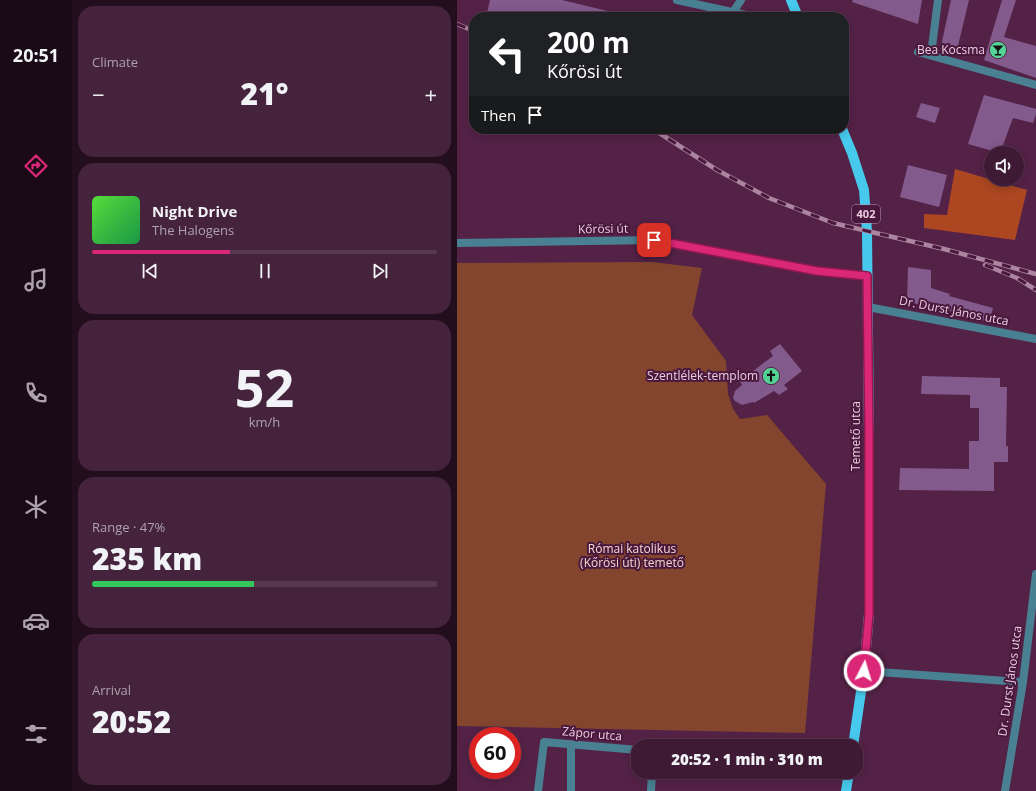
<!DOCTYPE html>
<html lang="en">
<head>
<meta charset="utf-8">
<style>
	:root { --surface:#3f1a35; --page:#46233d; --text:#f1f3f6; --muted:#ada1ad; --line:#583850; --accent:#db2777 }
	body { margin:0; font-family:"Open Sans",sans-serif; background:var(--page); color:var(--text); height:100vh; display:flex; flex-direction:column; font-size:15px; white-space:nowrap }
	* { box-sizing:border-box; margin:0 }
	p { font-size:13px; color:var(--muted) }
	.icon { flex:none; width:22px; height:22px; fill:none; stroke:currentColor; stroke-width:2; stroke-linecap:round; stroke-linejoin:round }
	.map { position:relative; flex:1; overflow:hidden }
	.panel { display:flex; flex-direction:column; gap:6px; padding:6px; background:#230e1d; width:385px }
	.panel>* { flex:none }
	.banner { position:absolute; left:12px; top:12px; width:380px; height:122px; border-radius:16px; box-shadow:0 2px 10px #0003,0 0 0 1px var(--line); background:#202124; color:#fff; overflow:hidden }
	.fabs { position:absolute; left:527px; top:146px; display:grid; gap:8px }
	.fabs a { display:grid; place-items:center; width:40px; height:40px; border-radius:50%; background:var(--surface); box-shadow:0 2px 10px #0003,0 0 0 1px var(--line); font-size:20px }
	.speed { position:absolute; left:12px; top:727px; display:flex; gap:8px; font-size:20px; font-weight:700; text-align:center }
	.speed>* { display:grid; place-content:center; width:52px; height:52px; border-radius:50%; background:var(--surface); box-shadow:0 2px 10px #0003,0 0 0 1px var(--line); line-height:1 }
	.speed .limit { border:6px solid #d22; background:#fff; color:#111 }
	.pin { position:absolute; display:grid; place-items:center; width:34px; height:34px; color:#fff; margin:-17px; border-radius:8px; box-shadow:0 2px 6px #0006 }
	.me { position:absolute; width:44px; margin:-22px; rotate:5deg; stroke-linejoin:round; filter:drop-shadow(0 0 3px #0008) }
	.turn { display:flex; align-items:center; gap:14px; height:84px; padding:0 12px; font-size:18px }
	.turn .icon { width:52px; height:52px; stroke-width:2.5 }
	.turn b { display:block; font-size:28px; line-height:34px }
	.then { display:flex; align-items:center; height:38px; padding:0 12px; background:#0003; gap:8px; font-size:15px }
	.big { font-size:30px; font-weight:800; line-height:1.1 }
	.panel .card { flex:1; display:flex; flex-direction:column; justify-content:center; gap:6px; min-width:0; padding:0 14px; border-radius:16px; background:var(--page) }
	.panel .dial { align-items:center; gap:0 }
	.dial b { font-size:52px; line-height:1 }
	.song { display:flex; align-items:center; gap:12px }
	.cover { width:48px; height:48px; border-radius:6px; background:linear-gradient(135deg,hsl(110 70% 55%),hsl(140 70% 35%)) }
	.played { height:4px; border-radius:2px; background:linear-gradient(90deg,var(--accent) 40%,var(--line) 40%) }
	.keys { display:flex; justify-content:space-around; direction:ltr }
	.heat { display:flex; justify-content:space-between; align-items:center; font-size:22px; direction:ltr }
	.charge { height:6px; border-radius:3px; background:linear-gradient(90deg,#34c759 47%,var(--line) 0) }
	.trip { position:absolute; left:174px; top:739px; width:232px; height:40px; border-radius:16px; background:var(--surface); box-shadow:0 2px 10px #0003,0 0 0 1px var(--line); font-weight:800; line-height:40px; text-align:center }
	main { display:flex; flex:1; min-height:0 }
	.tabs { display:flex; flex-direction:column; width:72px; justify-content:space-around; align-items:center; background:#190a15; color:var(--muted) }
	.tabs .icon { width:28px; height:28px }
	.tabs .active { color:var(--accent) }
	.tabs b { font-size:18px; color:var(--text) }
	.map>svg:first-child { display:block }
	.green { fill:#84452f }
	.forest { fill:#ac4722 }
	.building { fill:#825a8c }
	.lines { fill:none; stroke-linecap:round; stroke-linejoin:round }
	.street { stroke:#498192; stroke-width:8 }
	.primary { stroke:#46c9ec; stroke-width:10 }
	.rail-casing { stroke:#ac85a0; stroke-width:4.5 }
	.rail { stroke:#49183c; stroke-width:3; stroke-dasharray:9; stroke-linecap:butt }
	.route-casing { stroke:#8e194d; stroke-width:10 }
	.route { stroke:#db2777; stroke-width:7 }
	.labels { text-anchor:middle; stroke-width:4; stroke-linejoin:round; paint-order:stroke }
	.shield { fill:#49183c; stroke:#bb97b0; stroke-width:1 }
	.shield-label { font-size:11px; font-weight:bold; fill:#eccde1 }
	.poi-label { font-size:12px; fill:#eccde1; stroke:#49183c; text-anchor:end }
	.street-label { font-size:12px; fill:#eccde1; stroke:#49183c }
	.park-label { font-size:12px; fill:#f5d8cf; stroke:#49183c }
</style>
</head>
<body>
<main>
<nav class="tabs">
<b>20:51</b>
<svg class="icon active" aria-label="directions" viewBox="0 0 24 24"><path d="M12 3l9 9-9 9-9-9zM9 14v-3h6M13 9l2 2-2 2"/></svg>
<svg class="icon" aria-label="music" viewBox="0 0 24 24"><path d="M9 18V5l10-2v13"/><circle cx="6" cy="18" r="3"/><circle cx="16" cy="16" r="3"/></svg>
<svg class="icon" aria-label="phone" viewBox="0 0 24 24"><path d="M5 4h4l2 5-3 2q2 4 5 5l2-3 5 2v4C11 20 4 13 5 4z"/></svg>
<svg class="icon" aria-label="climate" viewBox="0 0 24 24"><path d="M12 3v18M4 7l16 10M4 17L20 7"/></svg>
<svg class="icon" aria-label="car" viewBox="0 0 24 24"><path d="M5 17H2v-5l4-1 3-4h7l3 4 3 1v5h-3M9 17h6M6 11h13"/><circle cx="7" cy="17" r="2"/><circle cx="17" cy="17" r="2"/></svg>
<svg class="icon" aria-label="filters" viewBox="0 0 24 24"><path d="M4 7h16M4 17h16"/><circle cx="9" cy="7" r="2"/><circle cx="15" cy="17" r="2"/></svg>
</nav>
<section class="panel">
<div class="card"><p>Climate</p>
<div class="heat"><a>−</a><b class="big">21°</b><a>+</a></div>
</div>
<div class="card">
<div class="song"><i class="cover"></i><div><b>Night Drive</b><p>The Halogens</p></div></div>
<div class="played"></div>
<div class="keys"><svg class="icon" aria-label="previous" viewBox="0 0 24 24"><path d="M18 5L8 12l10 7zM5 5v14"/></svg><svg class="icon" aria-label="pause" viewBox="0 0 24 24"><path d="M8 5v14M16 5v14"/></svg><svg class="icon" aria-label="next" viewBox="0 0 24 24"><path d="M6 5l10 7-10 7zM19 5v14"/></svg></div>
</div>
<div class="card dial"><b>52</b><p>km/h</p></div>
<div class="card"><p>Range · 47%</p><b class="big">235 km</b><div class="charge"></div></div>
<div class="card"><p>Arrival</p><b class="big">20:52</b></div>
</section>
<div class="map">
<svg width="579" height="791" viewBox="0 0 579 791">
	<rect width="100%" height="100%" fill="#542247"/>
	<path class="green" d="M195,262L245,268L235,315L269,361L271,394L276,409L283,419L310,415L369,484L348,733L0,726V263Z"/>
	<path class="forest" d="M498,169L570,190L558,240L467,228V214L490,215Z"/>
	<path class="building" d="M33,0H105L159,13V17H29Z
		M396,0H465L461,24L395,2Z
		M494,0H512L500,50L484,46Z
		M545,0H559L547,37L579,46V78L527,60Z
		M527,95L579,109V114L576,123L556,118L543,153L511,144Z
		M464,103L483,108L478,123L459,117Z
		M451,165L490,175L482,207L443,197Z
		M451,267L474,270V288L493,294L492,296L536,308L532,322L489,310L488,312L450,301Z
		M323,344L345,371L327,385L331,389L322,395L317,391L297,403L296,402L285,405L278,401L276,398L278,391L285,385L283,381L316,356L313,351Z
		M465,376L543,378V387H550L549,446H551V462H537V491L442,490L443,468L512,469V441H522V408H513V395L464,394Z"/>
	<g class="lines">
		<path class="street" d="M220,0L298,17
			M276,12L284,0
			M461,52L579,85
			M474,55L481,0
			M0,243L197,240L359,271L410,276
			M411,307L579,339
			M407,671L566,682
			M81,791L87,742L181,750
			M114,791V745
			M194,791L195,772
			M548,791L566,682L579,574"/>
		<path class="primary" d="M334,0L341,17
			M385,129L395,153L407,190L410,231L412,434V614L407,671L396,746
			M389,791L392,772"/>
		<defs>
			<path id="rail" d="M0,24L17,31
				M196,129L260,170L312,198L376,223L487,249L579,274
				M528,265L560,278L579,290"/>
		</defs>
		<use href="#rail" class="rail-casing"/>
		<use href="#rail" class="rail"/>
	</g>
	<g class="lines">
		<defs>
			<path id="route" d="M197,240L360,271L410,276L412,434V614L407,671"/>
		</defs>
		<use href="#route" class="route-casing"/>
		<use href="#route" class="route"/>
	</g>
	<defs>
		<symbol id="bar-disc" viewBox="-11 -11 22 22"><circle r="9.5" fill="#54d396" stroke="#49183c"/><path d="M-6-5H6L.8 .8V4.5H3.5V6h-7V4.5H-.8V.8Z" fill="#111"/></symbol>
		<symbol id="church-disc" viewBox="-11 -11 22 22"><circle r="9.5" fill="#54d396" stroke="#49183c"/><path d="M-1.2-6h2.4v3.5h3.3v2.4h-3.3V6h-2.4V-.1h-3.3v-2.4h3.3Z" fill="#111"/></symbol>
	</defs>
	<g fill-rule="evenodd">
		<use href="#bar-disc" x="531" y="40" width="20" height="20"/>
		<use href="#church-disc" x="304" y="366" width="20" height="20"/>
	</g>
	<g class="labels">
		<rect class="shield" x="395" y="205" width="28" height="18" rx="3"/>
		<g class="shield-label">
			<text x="409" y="218">402</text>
		</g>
		<g class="poi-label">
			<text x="528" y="54">Bea Kocsma</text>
			<text x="301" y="380">Szentlélek-templom</text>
		</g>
		<g class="street-label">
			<text transform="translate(146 229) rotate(-1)" y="4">Kőrösi út</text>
			<text transform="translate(497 311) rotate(11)" y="4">Dr. Durst János utca</text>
			<text transform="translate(399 436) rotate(-90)" y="4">Temető utca</text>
			<text transform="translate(553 681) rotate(-82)" y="4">Dr. Durst János utca</text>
			<text transform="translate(135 734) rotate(5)" y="4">Zápor utca</text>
		</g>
		<g class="park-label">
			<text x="175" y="553">Római katolikus<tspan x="175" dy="14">(Kőrösi úti) temető</tspan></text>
		</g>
	</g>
</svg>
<div class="fabs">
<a><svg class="icon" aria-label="sound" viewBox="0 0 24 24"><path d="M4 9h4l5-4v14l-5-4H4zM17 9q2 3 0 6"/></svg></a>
</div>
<div class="speed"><div class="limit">60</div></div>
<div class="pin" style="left:197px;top:240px;background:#d93025"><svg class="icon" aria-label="arrive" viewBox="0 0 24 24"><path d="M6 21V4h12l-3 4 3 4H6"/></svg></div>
<svg class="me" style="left:407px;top:671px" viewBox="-20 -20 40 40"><circle r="17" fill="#db2777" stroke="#fff" stroke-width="3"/><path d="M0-11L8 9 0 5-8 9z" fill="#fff"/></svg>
<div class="trip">20:52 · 1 min · 310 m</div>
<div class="banner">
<div class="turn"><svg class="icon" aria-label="left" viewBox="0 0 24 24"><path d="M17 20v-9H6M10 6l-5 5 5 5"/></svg><div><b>200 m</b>Kőrösi út</div></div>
<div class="then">Then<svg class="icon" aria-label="arrive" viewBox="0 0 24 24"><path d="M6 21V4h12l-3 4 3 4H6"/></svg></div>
</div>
</div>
</main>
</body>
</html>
